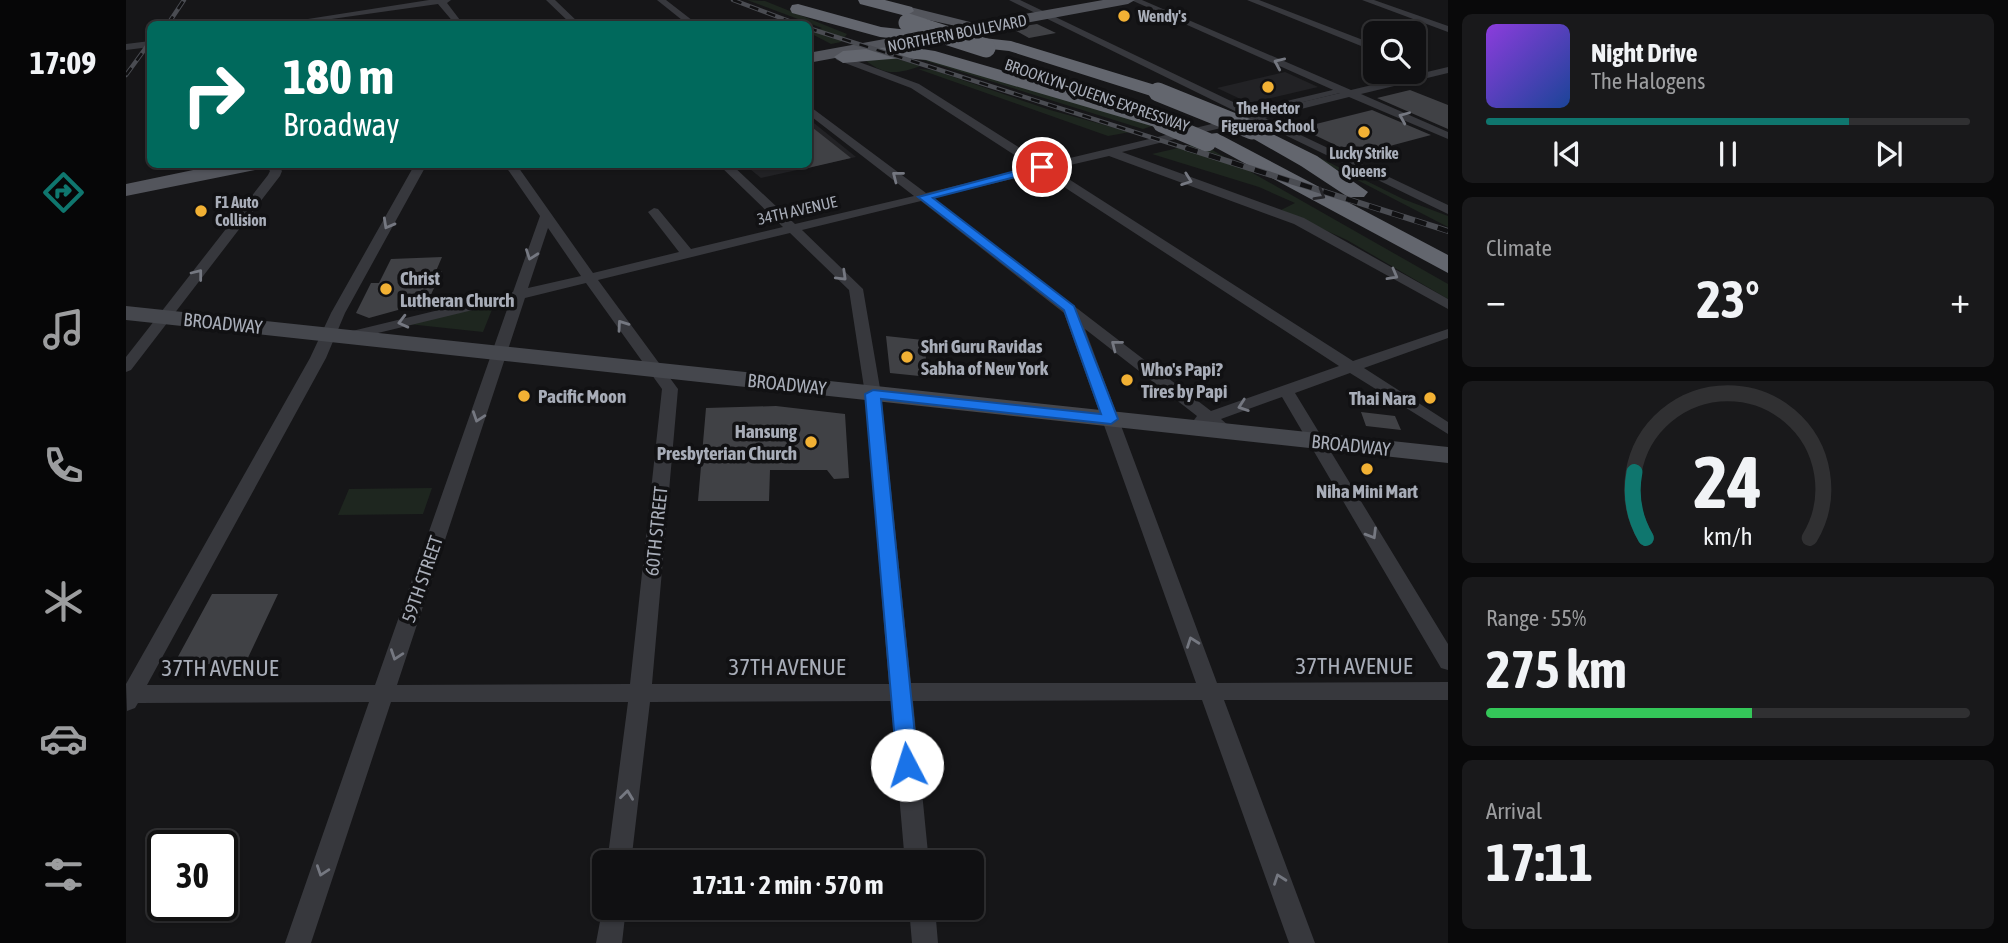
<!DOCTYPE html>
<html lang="en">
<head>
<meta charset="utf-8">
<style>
	:root { --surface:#101012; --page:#19191b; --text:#f1f3f6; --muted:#9c9d9f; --line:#303032; --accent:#0f766e }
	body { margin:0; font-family:"Asap Condensed",sans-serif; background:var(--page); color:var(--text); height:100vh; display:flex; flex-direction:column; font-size:26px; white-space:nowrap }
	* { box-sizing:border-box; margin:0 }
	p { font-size:23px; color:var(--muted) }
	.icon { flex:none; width:38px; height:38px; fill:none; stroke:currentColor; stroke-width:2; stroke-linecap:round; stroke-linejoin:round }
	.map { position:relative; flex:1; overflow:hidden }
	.drawer { display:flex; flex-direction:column; gap:14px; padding:14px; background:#09090a; width:560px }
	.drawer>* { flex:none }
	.top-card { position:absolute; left:21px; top:21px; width:665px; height:147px; border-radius:10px; box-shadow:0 2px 5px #0004,0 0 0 2px var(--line); background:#00695c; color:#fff; overflow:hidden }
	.fabs { position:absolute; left:1237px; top:21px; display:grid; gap:14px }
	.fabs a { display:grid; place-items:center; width:63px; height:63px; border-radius:10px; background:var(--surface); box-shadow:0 2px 5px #0004,0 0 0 2px var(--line); font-size:35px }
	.speed { position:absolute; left:21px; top:830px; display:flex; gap:14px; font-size:35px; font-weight:700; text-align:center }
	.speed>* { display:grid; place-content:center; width:91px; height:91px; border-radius:50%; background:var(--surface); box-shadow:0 2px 5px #0004,0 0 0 2px var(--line); line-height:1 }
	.speed .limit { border:4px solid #111; border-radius:10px; background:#fff; color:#111 }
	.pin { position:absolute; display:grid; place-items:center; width:60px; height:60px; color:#fff; margin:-30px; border:4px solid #fff; border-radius:50%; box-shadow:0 2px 7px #0007 }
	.me { position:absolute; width:77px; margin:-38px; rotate:355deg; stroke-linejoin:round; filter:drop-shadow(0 0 5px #0008) }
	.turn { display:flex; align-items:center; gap:24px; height:147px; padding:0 21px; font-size:32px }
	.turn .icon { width:91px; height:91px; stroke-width:2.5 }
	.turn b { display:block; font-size:49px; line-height:60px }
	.big { font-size:52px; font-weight:700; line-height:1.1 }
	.drawer .widget { flex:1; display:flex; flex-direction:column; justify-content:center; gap:10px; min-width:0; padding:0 24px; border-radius:10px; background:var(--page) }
	.drawer .dial { align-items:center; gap:0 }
	.dial svg { height:182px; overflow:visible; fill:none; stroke:var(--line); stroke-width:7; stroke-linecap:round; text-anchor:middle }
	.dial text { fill:var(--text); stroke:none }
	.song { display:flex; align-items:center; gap:21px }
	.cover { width:84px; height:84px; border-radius:10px; background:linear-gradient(135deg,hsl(270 70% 55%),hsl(220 70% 35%)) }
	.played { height:7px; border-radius:4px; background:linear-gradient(90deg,var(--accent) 75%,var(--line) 75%) }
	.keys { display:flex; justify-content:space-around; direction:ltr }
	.heat { display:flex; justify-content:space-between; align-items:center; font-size:38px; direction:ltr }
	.charge { height:10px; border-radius:5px; background:linear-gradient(90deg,#34c759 55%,var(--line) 0) }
	.trip { position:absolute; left:466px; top:850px; width:392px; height:70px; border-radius:10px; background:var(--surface); box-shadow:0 2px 5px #0004,0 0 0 2px var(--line); font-weight:700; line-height:70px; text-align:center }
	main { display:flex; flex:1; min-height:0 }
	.tab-bar { display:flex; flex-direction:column; width:126px; justify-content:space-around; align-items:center; background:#060607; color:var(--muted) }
	.tab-bar .icon { width:49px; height:49px }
	.tab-bar .current { color:var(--accent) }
	.tab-bar b { font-size:32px; color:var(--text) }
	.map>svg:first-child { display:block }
	.built { fill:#222225 }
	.green { fill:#1e261f }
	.building { fill:#404145 }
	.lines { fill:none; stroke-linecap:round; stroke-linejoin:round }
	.pedestrian { fill:#37383d; fill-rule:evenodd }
	.minor { fill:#37383d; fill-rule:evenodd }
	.secondary { fill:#45474d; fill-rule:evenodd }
	.primary { fill:#53555c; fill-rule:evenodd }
	.motorway { fill:#63666e; fill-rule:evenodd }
	.rail-far1-casing { stroke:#4a4c52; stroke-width:4.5 }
	.rail-casing { stroke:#4a4c52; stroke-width:6 }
	.rail-far1 { stroke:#111113; stroke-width:2.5; stroke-dasharray:9; stroke-linecap:butt }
	.rail { stroke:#111113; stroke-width:4.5; stroke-dasharray:12; stroke-linecap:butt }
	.motorway-bridge { stroke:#63666e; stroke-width:19 }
	.oneway { stroke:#757881 }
	.oneway2 { stroke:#26262a }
	.route { fill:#1a73e8; stroke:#114b97; stroke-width:2 }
	.poi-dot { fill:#f2b134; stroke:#111113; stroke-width:2.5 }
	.labels { text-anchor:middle; stroke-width:7; stroke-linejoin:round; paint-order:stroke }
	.far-poi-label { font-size:16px; font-weight:bold; fill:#a8adb8; stroke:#111113; text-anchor:start }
	.far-street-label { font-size:16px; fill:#a8adb8; stroke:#111113 }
	.poi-label { font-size:19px; font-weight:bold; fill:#a8adb8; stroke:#111113; text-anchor:start }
	.street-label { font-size:19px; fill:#a8adb8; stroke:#111113 }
	.near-street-label { font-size:23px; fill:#a8adb8; stroke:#111113 }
</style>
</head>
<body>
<main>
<nav class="tab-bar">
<b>17:09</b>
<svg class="icon current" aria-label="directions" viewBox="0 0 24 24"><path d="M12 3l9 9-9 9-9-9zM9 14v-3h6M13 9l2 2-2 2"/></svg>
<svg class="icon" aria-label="music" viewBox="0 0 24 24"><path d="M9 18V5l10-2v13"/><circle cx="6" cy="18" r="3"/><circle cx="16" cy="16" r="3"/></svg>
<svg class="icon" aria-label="phone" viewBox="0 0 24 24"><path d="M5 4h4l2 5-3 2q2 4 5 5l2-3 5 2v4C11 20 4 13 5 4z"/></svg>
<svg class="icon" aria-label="climate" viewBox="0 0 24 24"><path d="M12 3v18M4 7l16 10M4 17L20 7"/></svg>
<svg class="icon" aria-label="car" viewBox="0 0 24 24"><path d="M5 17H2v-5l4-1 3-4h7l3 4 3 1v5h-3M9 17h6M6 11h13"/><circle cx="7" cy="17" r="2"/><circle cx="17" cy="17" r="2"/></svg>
<svg class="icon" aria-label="filters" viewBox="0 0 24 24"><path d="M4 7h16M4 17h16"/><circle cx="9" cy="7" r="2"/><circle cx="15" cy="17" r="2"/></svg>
</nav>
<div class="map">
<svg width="1322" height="943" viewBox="0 0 1322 943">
	<rect width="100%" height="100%" fill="#161618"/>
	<path class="built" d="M1159,72L1192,87L1123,103L1091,88Z
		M683,119L730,157L635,178L619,165L682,164Z"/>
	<path class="green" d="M621,0L639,1L721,34L715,42L705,44L684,33L696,28Z
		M788,53L1029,125L1017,129L778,54Z
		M761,56L795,66C771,74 759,76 739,60Z
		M792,69L807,70L924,110L1004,132L982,136Z
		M1074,143L1322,284V299L1221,240L1155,210L1169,203L1133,187L1026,154Z
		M1184,153L1277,199L1322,216V227L1181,154Z
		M369,302L357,332L282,324Z
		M306,488L297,514L212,515L223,489Z"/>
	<path class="building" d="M911,24L930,33L903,38L885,28Z
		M1284,90L1322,105V129L1251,98Z
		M1246,110L1305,135L1230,155L1174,128Z
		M682,124L725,158L682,168Z
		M316,257L310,271H316L301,303H276L272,310L243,318L230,313L245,283H253L265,259Z
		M760,336L797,340L803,377L764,373Z
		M650,406L719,414L723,478L708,479L701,470H644L643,501H572L580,408Z
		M1235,412L1269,416L1275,430L1240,426Z
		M86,594H152L119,664H48Z"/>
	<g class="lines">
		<path class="pedestrian" d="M1215,88L1219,90L1218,92L1137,112L1130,118L1123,116L1131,108Z"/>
		<path class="minor" d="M303,0H325L321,3L337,24H329L312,4L170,24H150Z
			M420,0H429L454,24H445Z
			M531,0H540L571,24H561Z
			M883,0H894L1130,113L1214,93L1005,0H1016L1225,90L1322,67V73L1235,94L1322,132V139L1223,97L1139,118L1322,205V214L1128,120L996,152L1178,218L1322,299V309L1168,224L983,156L927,169L1227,361L1322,329V338L1238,368L1322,422V434L1224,373L1169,393L1322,644V670L1315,668L1156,397L1095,419L1110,432L1102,437L1081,424H1070L1068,420L1071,416L959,329L1091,683L1322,682V700H1098L1189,943H1163L1076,700L787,701L803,863H779L765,701L524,702L505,863H481L502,702H265L185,943H159L243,702L12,703L9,708L1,711L0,684L184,358L205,313L289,164H301L219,313L200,358L21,685H249L384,301L223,340L216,336L218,333L387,292L414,216L378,164H390L467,273L553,252L522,212L528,208L532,209L565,249L657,227L592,164H605L669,224L788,196L682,114V105L800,193L907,167L785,88L711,60L709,58L714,55L793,84L919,164L1119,116ZM915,172L1213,366L1085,411L807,198ZM795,201L938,313L1070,683H785L755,394L737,289L676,230ZM422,228L455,276L402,288ZM664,233L723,290L739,394L763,684H526L552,389L472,280ZM460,283L536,389L504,684L271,685L399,298Z
			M1121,0H1133L1250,45V52Z
			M1236,0H1248L1322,26V32Z
			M24,41V47L0,50V44Z
			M138,164H151L156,171L154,176L5,370L0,372V357L142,175L144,171Z
			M478,900V908H500L496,943H470Z
			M783,908H809L812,943H786Z"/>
		<path class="secondary" d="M0,306L1322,447V463L0,320Z"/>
		<path class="primary" d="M977,0H1009L1002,4L682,63V53L830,26L775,14V8L780,6L848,23Z
			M96,164H139L129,170L0,196V184Z"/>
		<path class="motorway" d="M732,0H759L786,7L788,11L780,16L734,4Z
			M672,4L755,27L885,41L1039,88L1042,92L1032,98L1025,96L883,51L754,37L666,13L664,9L666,5Z
			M777,46L809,51L1043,119L1046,123L1043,127H1029L800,60L777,58L717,63L708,57L717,51Z
			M1126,124L1191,156L1242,192L1238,197H1222L1175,166L1119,134L1115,130L1119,126Z
			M1091,133L1322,255V273L1083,144L1080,139L1083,134Z"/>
		<defs>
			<path id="rail-far1" d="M607,0L671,24
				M42,24L58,0
				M682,28L1065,150
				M0,75L24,42"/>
			<path id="rail" d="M1060,148L1322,231"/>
		</defs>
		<use href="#rail-far1" class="rail-far1-casing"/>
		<use href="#rail" class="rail-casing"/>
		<use href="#rail-far1" class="rail-far1"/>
		<use href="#rail" class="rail"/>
		<path class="motorway-bridge" d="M782,23L860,48
			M1032,92L1126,130
			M1036,123L1081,142"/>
	</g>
	<defs><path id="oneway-chevron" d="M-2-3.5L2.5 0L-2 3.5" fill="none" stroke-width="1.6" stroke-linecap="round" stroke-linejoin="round" transform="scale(1.75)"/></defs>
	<g class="oneway">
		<use href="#oneway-chevron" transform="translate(1153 63) rotate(-156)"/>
		<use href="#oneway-chevron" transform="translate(1278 117) rotate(-157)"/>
		<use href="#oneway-chevron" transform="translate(771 176) rotate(-142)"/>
		<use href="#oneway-chevron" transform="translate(1061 180) rotate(20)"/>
		<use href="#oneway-chevron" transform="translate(262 224) rotate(119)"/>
		<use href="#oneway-chevron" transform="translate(405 255) rotate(110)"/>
		<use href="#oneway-chevron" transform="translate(72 274) rotate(-52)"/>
		<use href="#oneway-chevron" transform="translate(1267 275) rotate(29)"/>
		<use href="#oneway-chevron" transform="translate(716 276) rotate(44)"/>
		<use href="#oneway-chevron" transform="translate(277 322) rotate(166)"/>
		<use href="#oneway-chevron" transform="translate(496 325) rotate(-125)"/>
		<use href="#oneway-chevron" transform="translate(990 345) rotate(-142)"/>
		<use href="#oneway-chevron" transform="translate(1117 406) rotate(161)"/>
		<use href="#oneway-chevron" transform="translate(352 417) rotate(109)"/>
		<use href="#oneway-chevron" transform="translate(1246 534) rotate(59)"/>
		<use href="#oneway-chevron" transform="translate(1066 642) rotate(-110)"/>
		<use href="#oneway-chevron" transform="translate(270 655) rotate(109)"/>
		<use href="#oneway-chevron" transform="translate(501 795) rotate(-83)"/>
		<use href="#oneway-chevron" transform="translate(196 871) rotate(109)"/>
		<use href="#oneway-chevron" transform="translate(1153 879) rotate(-110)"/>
	</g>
	<use class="oneway2" href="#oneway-chevron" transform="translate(1194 195) rotate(30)"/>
	<path class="route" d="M916,164L920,165V169L807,198L948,306L992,419L985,424L755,399L792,765L789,771L781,774L774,771L771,765L739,394L747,390L975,414L938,310L792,197Z"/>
	<g class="poi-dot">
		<circle cx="998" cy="16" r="7"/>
		<circle cx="1142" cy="87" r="7"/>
		<circle cx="1238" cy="132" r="7"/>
		<circle cx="75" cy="211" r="7"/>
		<circle cx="260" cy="289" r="7"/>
		<circle cx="781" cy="357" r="7"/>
		<circle cx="1001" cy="380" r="7"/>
		<circle cx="398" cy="396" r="7"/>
		<circle cx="1304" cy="398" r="7"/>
		<circle cx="685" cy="442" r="7"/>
		<circle cx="1241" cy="469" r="7"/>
	</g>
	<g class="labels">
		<g class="far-poi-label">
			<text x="1012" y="22">Wendy's</text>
			<text x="1142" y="114" text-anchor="middle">The Hector<tspan x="1142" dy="18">Figueroa School</tspan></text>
			<text x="1238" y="159" text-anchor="middle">Lucky Strike<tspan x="1238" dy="18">Queens</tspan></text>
			<text x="89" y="208">F1 Auto<tspan x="89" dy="18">Collision</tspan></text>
		</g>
		<g class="far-street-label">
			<text transform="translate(831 33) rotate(-11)" y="6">NORTHERN BOULEVARD</text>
			<text transform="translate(971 95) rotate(19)" y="6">BROOKLYN-QUEENS EXPRESSWAY</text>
			<text transform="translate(671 210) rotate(-13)" y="6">34TH AVENUE</text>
		</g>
		<g class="poi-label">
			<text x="274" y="285">Christ<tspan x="274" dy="22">Lutheran Church</tspan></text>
			<text x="795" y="353">Shri Guru Ravidas<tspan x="795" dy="22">Sabha of New York</tspan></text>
			<text x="1015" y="376">Who's Papi?<tspan x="1015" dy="22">Tires by Papi</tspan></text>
			<text x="412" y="403">Pacific Moon</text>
			<text x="1290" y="405" text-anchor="end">Thai Nara</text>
			<text x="671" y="438" text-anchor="end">Hansung<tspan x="671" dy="22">Presbyterian Church</tspan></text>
			<text x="1241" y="498" text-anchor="middle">Niha Mini Mart</text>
		</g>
		<g class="street-label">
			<text transform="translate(97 323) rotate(6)" y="7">BROADWAY</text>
			<text transform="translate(661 384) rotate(6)" y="7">BROADWAY</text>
			<text transform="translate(1225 445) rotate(6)" y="7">BROADWAY</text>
			<text transform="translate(530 531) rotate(-84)" y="7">60TH STREET</text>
			<text transform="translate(296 579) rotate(-71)" y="7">59TH STREET</text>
		</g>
		<g class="near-street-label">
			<text x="1228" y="674">37TH AVENUE</text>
			<text x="661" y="675">37TH AVENUE</text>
			<text x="94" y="676">37TH AVENUE</text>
		</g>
	</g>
</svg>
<div class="fabs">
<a><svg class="icon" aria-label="search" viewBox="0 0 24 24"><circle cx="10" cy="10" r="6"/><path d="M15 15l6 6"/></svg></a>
</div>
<div class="speed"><div class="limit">30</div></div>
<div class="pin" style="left:916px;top:167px;background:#d93025"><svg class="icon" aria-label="arrive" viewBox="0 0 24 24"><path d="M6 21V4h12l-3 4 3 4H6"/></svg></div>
<svg class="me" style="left:781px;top:765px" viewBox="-20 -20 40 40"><circle r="19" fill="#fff"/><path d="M0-13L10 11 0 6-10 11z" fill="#1a73e8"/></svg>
<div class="trip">17:11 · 2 min · 570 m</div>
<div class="top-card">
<div class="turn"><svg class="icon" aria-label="right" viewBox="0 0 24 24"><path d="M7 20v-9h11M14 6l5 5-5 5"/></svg><div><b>180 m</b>Broadway</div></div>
</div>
</div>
<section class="drawer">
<div class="widget">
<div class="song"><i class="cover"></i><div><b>Night Drive</b><p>The Halogens</p></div></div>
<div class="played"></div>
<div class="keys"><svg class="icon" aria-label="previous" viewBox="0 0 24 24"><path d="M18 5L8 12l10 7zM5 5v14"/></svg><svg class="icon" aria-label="pause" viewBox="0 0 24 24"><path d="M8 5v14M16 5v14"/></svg><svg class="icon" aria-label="next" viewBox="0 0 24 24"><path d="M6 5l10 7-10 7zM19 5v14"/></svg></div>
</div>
<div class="widget"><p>Climate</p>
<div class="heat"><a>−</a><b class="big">23°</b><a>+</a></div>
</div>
<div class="widget dial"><svg viewBox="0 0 100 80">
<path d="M14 69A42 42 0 1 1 86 69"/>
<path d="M14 69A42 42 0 0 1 9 40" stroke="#0f766e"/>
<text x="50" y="56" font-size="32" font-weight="700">24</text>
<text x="50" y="72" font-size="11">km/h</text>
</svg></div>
<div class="widget"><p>Range · 55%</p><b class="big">275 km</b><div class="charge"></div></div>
<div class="widget"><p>Arrival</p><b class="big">17:11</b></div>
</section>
</main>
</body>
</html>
